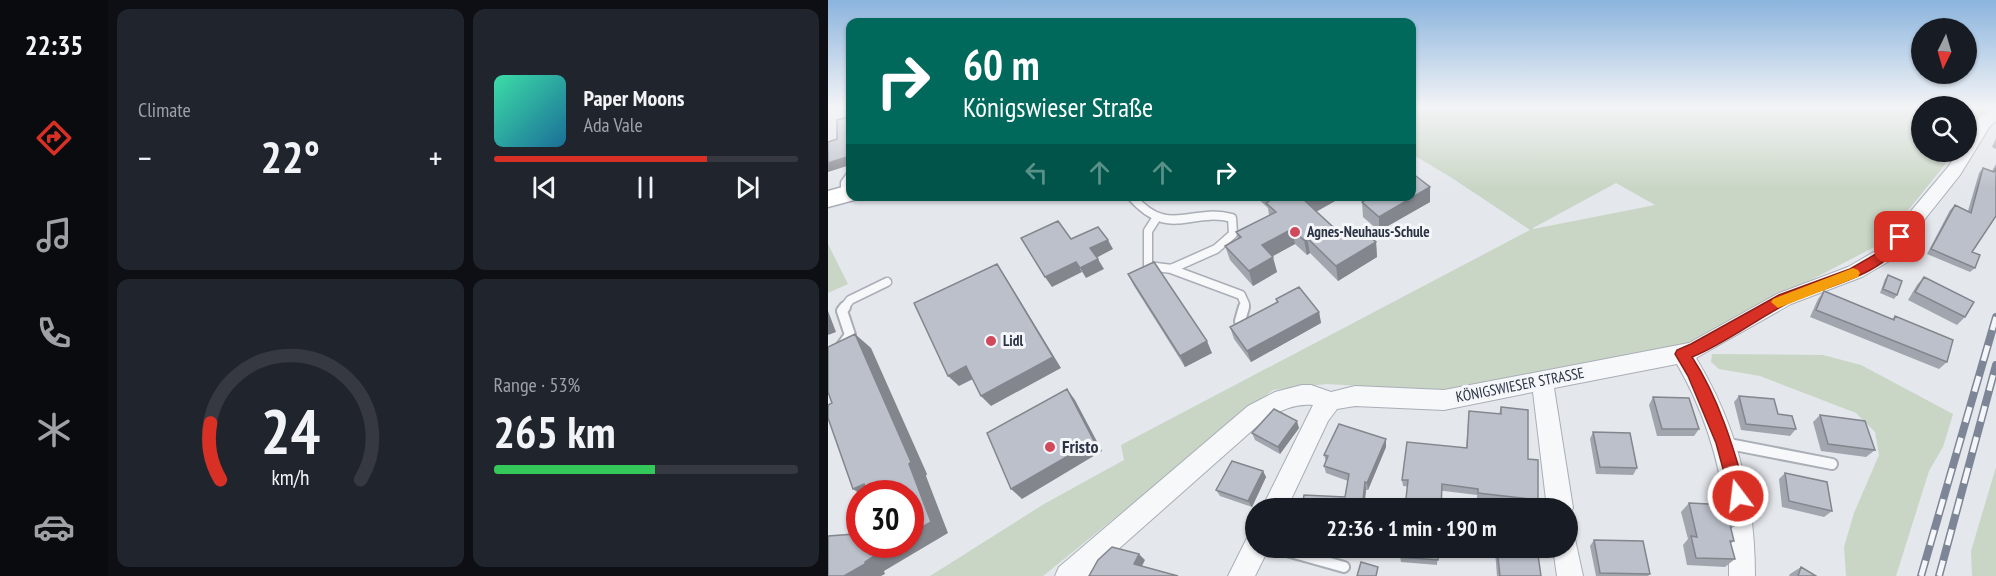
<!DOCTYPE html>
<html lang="en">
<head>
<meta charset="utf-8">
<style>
	:root { --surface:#171b24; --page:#20242c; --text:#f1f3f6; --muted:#9ea1a6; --line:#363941; --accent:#d93025 }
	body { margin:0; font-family:"PT Sans Narrow",sans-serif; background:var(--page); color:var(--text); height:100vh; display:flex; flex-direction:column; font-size:22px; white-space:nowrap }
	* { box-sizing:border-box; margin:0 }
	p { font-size:20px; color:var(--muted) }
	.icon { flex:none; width:33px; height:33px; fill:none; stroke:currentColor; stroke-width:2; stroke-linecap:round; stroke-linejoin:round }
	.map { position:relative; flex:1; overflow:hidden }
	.details { display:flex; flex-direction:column; gap:9px; padding:9px; background:#0d0f14; width:720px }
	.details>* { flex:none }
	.hud { position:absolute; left:18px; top:18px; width:570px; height:183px; border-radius:12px; box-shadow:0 2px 4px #0004; background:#00695c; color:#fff; overflow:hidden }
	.needle { width:39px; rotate:185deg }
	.fabs { position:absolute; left:1083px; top:18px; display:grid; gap:12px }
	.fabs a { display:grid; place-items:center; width:66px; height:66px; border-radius:50%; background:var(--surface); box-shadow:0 2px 4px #0004; font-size:30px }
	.speed { position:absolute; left:18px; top:480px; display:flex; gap:12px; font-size:30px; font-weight:700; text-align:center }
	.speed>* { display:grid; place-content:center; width:78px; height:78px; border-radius:50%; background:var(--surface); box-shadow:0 2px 4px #0004; line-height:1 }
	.speed .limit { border:9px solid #d22; background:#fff; color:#111 }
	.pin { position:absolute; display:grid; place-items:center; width:51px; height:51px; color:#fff; margin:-26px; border-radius:12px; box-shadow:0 3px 9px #0006 }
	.me { position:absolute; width:66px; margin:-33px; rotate:345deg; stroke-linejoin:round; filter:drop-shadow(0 0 4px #0008) }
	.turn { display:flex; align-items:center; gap:21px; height:126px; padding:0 18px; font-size:27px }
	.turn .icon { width:78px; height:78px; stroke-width:2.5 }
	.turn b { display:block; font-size:42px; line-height:51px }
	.lanes { display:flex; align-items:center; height:57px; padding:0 18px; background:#0003; justify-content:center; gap:30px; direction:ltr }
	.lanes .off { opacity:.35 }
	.big { font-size:45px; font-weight:700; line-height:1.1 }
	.details .card { flex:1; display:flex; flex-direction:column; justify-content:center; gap:9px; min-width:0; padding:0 21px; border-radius:12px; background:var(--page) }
	.details .dial { align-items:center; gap:0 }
	.dial svg { height:156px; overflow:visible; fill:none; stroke:var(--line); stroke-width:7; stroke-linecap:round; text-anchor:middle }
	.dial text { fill:var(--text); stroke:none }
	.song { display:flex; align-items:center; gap:18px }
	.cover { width:72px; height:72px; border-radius:9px; background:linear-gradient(135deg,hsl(160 70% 55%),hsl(200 70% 35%)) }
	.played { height:6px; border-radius:3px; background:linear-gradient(90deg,var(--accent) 70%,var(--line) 70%) }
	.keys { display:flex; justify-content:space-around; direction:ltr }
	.heat { display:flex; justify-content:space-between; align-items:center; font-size:33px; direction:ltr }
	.charge { height:9px; border-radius:4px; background:linear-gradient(90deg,#34c759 53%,var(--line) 0) }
	.details .tiles { flex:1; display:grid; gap:9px; grid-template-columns:repeat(2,1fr) }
	.trip { position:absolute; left:417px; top:498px; width:333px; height:60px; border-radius:30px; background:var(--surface); box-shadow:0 2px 4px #0004; font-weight:700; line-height:60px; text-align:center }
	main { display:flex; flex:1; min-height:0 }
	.dock { display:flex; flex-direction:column; width:108px; justify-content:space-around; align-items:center; background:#090b0e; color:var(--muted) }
	.dock .icon { width:42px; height:42px }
	.dock .on { color:var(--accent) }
	.dock b { font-size:27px; color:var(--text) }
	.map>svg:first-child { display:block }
	.green { fill:#c9d6c5; fill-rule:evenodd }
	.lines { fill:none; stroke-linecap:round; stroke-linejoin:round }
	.lane-far1-casing { stroke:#a9aeb7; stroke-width:11 }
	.lane-casing { stroke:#a9aeb7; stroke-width:14 }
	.street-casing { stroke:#a9aeb7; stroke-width:2 }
	.secondary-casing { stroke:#a9aeb7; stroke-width:3 }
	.lane-far1 { stroke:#f7f8fa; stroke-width:8 }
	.lane { stroke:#f7f8fa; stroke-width:10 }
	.street { fill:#f7f8fa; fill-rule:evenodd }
	.secondary { fill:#fff; fill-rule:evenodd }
	.rail-casing { stroke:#7d8696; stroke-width:8 }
	.rail { stroke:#f4f6f9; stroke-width:5; stroke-dasharray:16; stroke-linecap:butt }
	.wall { fill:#a1a5ae }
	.shaded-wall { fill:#83868d }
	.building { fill:#bbc0ca; stroke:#83868d; stroke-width:1.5 }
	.route { fill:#d93025; stroke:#8d1f18; stroke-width:1.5 }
	.slow { fill:#f59e0b }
	.poi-dot { fill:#d1495b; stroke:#f4f6f9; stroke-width:2 }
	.labels { text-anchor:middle; stroke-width:6; stroke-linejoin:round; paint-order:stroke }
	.poi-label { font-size:15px; font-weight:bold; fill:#2b3445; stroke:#f4f6f9; text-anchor:start }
	.street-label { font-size:15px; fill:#2b3445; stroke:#f4f6f9 }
	.near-poi-label { font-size:18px; font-weight:bold; fill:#2b3445; stroke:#f4f6f9; text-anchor:start }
</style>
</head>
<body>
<main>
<nav class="dock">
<b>22:35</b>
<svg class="icon on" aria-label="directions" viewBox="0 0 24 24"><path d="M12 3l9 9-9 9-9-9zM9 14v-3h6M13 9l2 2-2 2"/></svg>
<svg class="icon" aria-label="music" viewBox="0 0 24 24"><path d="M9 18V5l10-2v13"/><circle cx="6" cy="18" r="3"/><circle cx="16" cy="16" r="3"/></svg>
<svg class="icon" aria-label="phone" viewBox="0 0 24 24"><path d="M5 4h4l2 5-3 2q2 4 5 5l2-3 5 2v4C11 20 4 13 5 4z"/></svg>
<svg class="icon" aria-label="climate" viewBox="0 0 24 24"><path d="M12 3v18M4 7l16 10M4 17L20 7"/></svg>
<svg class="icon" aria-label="car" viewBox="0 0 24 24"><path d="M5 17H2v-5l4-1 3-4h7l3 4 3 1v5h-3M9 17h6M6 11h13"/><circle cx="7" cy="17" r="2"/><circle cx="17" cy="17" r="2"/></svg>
</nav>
<section class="details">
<div class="tiles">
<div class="card"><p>Climate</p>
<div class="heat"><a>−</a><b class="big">22°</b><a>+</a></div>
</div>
<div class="card">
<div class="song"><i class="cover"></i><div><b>Paper Moons</b><p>Ada Vale</p></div></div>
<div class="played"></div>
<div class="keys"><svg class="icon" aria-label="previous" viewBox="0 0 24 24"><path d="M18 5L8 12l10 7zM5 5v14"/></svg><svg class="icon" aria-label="pause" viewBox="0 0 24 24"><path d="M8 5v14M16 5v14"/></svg><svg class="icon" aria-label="next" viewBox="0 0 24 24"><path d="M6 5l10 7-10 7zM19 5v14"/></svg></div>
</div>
<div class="card dial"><svg viewBox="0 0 100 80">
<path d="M14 69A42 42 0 1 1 86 69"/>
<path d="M14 69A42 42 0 0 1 9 40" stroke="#d93025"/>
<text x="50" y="56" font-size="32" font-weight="700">24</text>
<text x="50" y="72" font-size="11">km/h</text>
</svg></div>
<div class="card"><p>Range · 53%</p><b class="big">265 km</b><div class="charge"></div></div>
</div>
</section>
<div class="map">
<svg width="1168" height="576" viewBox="0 0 1168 576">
	<rect width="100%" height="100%" fill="#e4e7ec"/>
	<path class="green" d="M584,107H1093L1094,152H1127L1054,243L856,346L617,391L499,384L445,390L215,576H102L216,504L296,460L293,445L702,230L624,178L584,154ZM788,183L827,205L705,229V228Z
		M1139,107H1168V118L1155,116L1139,137Z
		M0,244L20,284L0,293Z
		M884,354L995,355L1033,365L1125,414L1115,447L1101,471L1068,576H1018L1016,547L1026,513L1051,455L1047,432L1028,413L932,376L891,369L883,362Z
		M1168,467V576H1144L1143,551Z"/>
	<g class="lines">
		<defs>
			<path id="lane-far1" d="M17,194V183L22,176
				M303,196C341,240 362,207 404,218L405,234L388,249L343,269L413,295L417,304L416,308
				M329,217L320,231V266L344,269
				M16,308L22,300L59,282"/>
			<path id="lane" d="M412,321L416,307
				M0,355L11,350L22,335L14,311L17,307
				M896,443L1004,464
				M448,548L516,567"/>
			<path id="street" d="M1168,108V121L1162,126L1132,175L1065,259L1034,277L963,304L868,358C909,425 927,498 927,576H901C902,500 887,430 849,364L726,388L745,508L740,517V508H719L705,392L616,410L527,406L509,409L500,421L459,508H434L485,405C466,403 452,411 436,420L260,576H227L231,567L420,406L447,392L474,385H483L503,392L527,386L616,390L861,343L949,294L1020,267L1051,249L1120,167L1130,152H1138C1138,134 1149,113 1168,108Z
				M428,534V548H441L427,576H400L419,538Z
				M740,536L747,539L755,576H729L725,548H740Z"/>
			<path id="secondary" d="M22,185V196H32L30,199L0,207V191Z"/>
		</defs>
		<use href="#lane-far1" class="lane-far1-casing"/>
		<use href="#lane" class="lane-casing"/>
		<use href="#street" class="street-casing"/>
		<use href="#secondary" class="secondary-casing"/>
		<use href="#lane-far1" class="lane-far1"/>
		<use href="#lane" class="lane"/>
		<use href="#street" class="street"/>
		<use href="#secondary" class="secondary"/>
		<defs>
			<path id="rail" d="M1093,576L1168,317
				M1111,576L1168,365"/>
		</defs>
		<use href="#rail" class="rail-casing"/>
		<use href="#rail" class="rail"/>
	</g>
	<path class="wall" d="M1168,138V149L1164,147Z
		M1168,164V216L1144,252L1147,268L1142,272L1099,254L1122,210L1127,205L1140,211L1151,173L1155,168L1164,171Z
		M602,187V202L551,231L535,217L534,202Z
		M427,196H516L488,212L516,237L548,242L549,257L510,281L482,253L479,255L467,244L444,256L449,272L425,286L402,260L397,246L410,239L408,232L441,215L440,208Z
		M300,274L384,353L357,367L306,286Z
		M1060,275L1069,295L1066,299L1052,293L1057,279Z
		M1096,277L1137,317L1129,325L1080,300L1089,285Z
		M996,291L1064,319L1067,316L1119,362L1111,369L982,317L990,299Z
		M448,299L491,312L493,323L423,362L406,339L402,327L449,303Z
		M911,396L950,414L968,429L962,436L913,430L906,402Z
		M825,397L871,429L866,436H829L821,405Z
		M673,407L700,459L710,500L708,506L649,499V495L575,486L574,480L638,448L641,411L671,414Z
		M992,415L1047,450L1038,457L993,451L985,422Z
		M471,428L452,454L427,440L424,433Z
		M765,432L809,468L805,475L768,474L762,439Z
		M558,447L540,490H538L536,508H474L517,497L520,481L498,473L496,466L498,462L496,455Z
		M435,471L438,477L424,507L392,496L388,490Z
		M957,473L1004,511L996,517L954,507L951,479Z
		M861,503L906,526L903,529L906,541L902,544L907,559L897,567L859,565L855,545L860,539L853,512Z
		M766,540L822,574L820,576H768L762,546Z
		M610,548L609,565L573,562L572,557Z
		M668,548H709L713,576H669L667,551Z
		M973,567L988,576H961L962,574Z"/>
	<path class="shaded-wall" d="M22,156V165L0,172V163Z
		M602,187V202L551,231V217Z
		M486,196H516L480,216L477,201Z
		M464,229L467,244L438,260L434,245Z
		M479,238L482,253L479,255L476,240Z
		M280,240L285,249L268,258L262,248Z
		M548,242L549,257L510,281L508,266Z
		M445,257L449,272L425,286L421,271Z
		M270,259L276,269L258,278L252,268Z
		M248,262L254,272L224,287L217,277Z
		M169,264L177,276L233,368L163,406L153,396Z
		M0,311L8,332L0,335Z
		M491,312L493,323L423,362L419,351Z
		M27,334L43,348L99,474L98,476L120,533L56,571L57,574L53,576H16L37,562L65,544H82V534Z
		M379,341L384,353L357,367L352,356Z
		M138,366L149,377L131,386L120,376Z
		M239,389L247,400L274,451L194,499L183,489Z
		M469,421L471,428L452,454L450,447Z
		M558,439V447L540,490L539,483Z
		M435,471L438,477L424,507L420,501Z
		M537,482L538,490L536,508H534Z
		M36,484L51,494H32L25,489Z
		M311,554L317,560L312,570L306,564Z"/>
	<path class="building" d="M22,116V156L0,163V142L9,139V120Z
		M1155,168L1166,172L1168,168V216L1144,252L1152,255L1147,268L1103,249L1127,205L1143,213Z
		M584,173L602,187L551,217L534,202L544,196H584Z
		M439,196H486L477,201L516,237L532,228L548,242L508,266L479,238L476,240L464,229L434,245L445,257L421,271L397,246L413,237L408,232L448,212L438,203L443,200Z
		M230,221L243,239L270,227L280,240L262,248L270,259L252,268L248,262L217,277L193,238Z
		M326,262L379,341L352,356L300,274Z
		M169,264L225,357L153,396L138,366L120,376L86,303Z
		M1060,275L1074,281L1069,295L1055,289Z
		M1096,277L1146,302L1137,317L1087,292Z
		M471,287L491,312L419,351L402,327L450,302L448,299Z
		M996,291L1066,320L1067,316L1125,340L1119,362L988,310Z
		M27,334L83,462L81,464L103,522L82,534V494H40L36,484L25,489L0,418V405L4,403L0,392V347Z
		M239,389L266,441L183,489L159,433Z
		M911,396L946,399L950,414L964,416L968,429L918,424Z
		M825,397L861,398L871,429H834Z
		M673,407L700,410V459L710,460V500L650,493V489L614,484L613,508H577L580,480H574L579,442L639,448L641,411L673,414Z
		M446,409L469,421L450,447L424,433Z
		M992,415L1037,421L1047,450L1000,444Z
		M511,424L558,439L539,483L537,482L534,508H474L476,495L517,497L521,474L496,466L500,456L496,455Z
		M765,432L802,433L809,468L772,467Z
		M404,461L435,471L420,501L388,490Z
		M957,473L999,482L1004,511L961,501Z
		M861,503L900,505L906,526L902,525L906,541H902L907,559L868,558L863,536L869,537Z
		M32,531V544H65L37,562V564L16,576H0V536L27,534Z
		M766,540L815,541L822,574L772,573Z
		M284,547L311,554L306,564L350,576H261L270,560Z
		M573,548H610V560L572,557Z
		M669,548H709L713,576H672Z
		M533,562L550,567L548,576H529Z
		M973,567L988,576H970Z"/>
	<linearGradient id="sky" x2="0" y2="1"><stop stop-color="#8bb4dd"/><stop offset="0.57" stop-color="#f3f4f6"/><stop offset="1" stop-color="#f3f4f6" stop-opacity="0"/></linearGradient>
	<rect width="1168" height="188" fill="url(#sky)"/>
	<path class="route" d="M1072,233L1079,237C1053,278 1001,284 960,303C927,320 898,343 864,357C891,398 906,449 919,496L916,502L910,505L904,502L888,443L860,376L847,354L849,350L863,344L951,295L1022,269L1053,251L1068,234Z"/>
	<path class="slow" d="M1025,268L1030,270L1032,273L1030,277L950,308L943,302L945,299Z"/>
	<g class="poi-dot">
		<circle cx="467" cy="232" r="6"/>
		<circle cx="163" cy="341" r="6"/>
		<circle cx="222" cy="447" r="6"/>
	</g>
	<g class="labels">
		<g class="poi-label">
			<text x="479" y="237">Agnes-Neuhaus-Schule</text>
			<text x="175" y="346">Lidl</text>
		</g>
		<g class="street-label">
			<text transform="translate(692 385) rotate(-11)" y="5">KÖNIGSWIESER STRASSE</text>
		</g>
		<g class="near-poi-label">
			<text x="234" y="453">Fristo</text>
		</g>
	</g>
</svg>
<div class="fabs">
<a><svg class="needle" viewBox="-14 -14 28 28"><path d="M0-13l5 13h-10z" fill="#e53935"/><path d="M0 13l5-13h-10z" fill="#9ea1a6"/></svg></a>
<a><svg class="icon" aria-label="search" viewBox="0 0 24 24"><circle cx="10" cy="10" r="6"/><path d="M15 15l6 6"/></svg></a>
</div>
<div class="speed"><div class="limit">30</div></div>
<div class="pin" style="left:1072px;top:237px;background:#d93025"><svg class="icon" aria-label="arrive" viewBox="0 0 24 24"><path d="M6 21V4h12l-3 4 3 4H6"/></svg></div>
<svg class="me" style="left:910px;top:496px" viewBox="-20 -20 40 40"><circle r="17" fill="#d93025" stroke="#fff" stroke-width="3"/><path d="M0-11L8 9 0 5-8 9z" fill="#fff"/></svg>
<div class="trip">22:36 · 1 min · 190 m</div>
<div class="hud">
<div class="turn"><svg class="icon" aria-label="right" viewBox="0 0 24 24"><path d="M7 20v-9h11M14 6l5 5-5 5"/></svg><div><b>60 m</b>Königswieser Straße</div></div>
<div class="lanes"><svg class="icon off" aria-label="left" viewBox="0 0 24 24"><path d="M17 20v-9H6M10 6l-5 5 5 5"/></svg><svg class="icon off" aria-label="ahead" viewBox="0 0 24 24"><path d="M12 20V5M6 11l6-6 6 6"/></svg><svg class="icon off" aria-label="ahead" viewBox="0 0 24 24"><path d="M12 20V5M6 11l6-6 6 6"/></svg><svg class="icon" aria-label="right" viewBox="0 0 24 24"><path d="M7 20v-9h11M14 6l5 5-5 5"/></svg></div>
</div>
</div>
</main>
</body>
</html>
